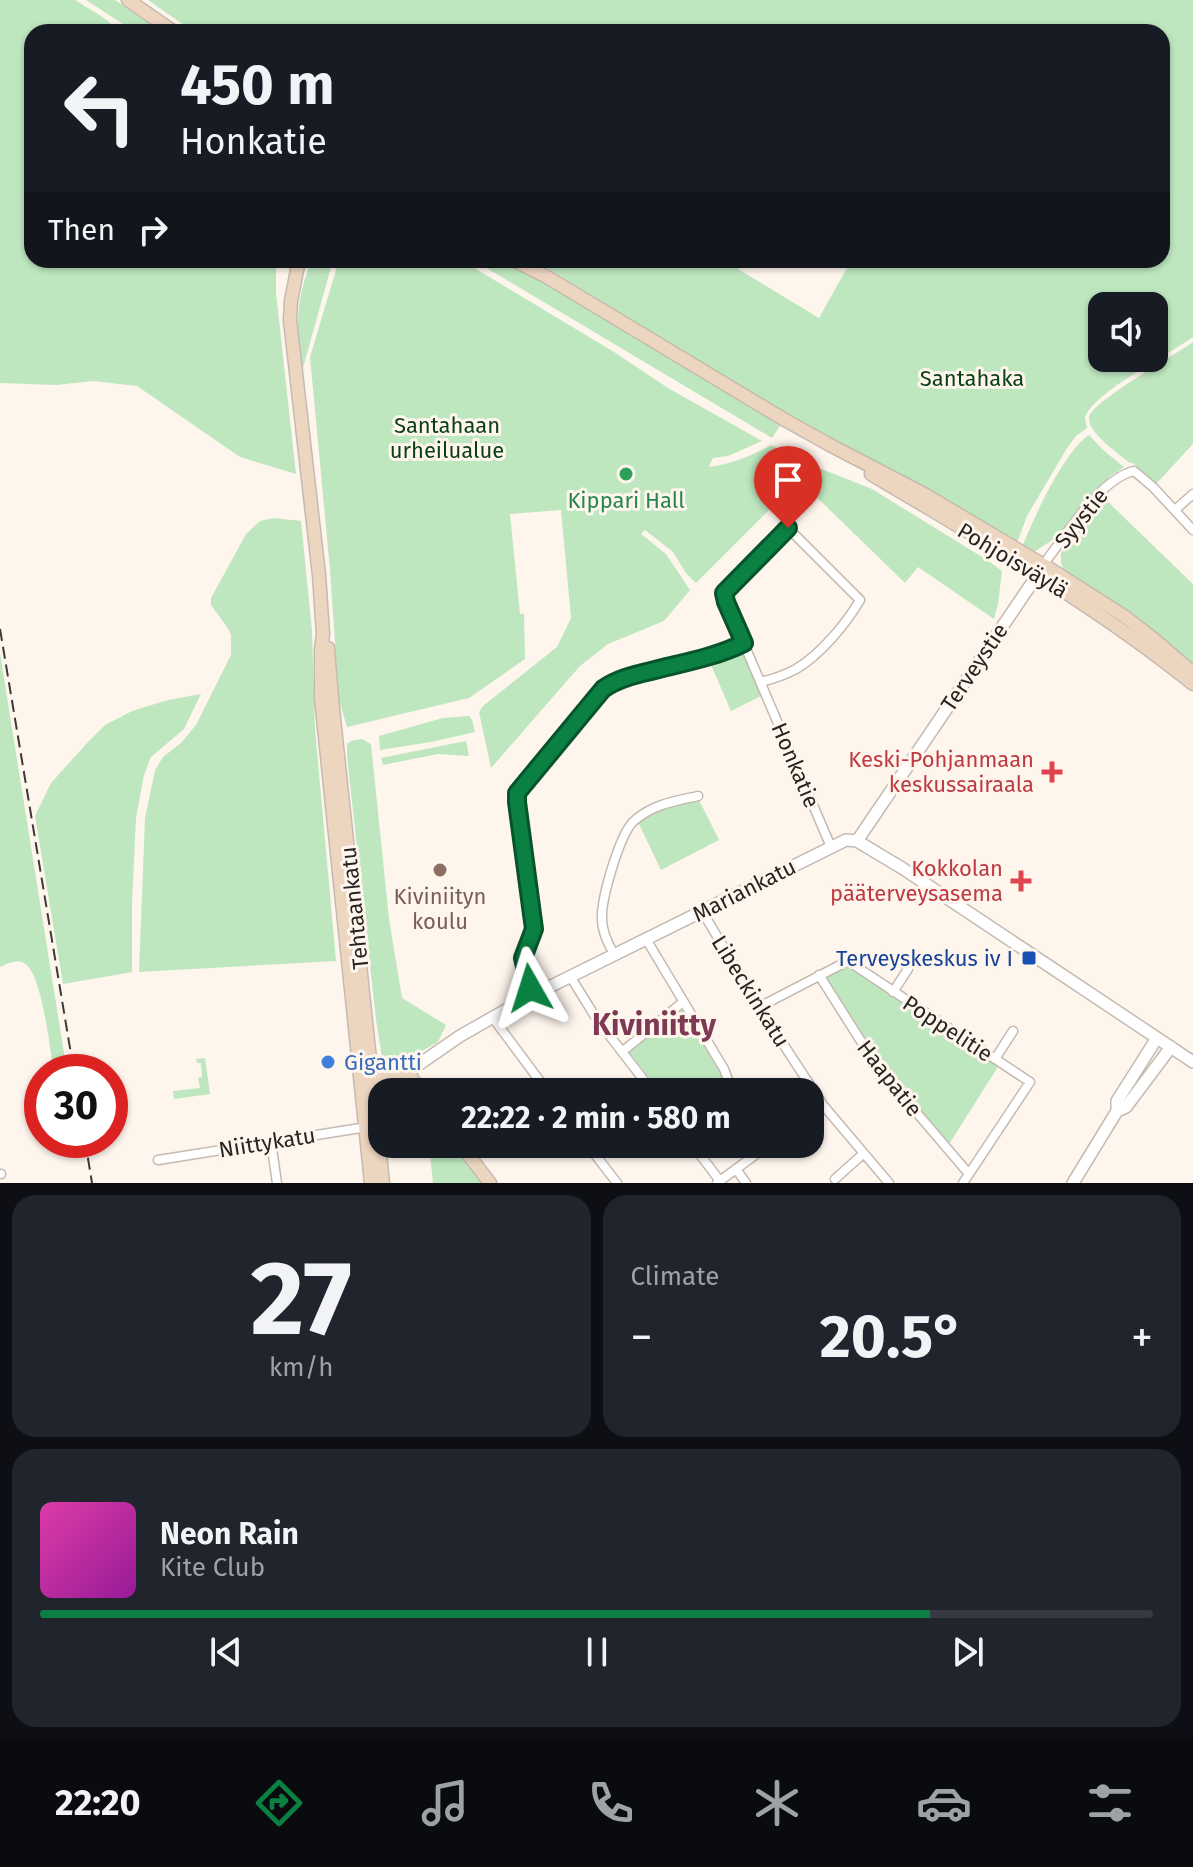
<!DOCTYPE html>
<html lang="en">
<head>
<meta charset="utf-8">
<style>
	:root { --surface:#171b24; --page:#20242c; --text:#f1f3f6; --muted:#9ea1a6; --line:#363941; --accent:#0b8043 }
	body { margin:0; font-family:"Fira Sans",sans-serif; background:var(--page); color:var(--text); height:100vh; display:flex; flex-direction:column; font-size:30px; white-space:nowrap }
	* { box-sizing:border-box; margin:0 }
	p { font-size:26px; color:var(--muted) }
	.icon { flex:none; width:44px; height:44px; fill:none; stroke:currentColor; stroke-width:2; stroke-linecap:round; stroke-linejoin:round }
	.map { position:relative; height:1183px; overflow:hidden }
	.panel { display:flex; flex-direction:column; gap:12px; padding:12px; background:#0d0f14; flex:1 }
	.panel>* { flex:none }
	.guide { position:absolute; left:24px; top:24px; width:1146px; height:244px; border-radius:24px; box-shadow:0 2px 6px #0004; background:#171b24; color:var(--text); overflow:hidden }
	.fabs { position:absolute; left:1088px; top:292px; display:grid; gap:16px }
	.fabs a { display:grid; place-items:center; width:80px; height:80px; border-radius:16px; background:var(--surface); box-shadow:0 2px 6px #0004; font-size:40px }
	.speed { position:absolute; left:24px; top:1054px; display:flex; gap:16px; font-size:40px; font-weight:700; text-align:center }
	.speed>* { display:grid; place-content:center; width:104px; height:104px; border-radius:50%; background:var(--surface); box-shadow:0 2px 6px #0004; line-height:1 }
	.speed .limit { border:12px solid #d22; background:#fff; color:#111 }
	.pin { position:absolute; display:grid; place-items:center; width:68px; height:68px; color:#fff; margin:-82px -34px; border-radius:50% 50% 50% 0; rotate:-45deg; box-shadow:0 0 8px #0007 }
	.pin .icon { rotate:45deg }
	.me { position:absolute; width:88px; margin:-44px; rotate:354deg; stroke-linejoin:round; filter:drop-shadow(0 0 6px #0008) }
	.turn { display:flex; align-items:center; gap:28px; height:168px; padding:0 24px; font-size:36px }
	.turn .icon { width:104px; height:104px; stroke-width:2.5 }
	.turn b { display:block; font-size:56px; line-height:68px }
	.then { display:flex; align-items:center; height:76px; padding:0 24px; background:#0003; gap:16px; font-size:30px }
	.big { font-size:60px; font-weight:700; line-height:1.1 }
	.panel .card { flex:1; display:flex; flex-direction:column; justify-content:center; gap:12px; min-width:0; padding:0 28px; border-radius:24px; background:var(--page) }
	.panel .dial { align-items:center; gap:0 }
	.dial b { font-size:104px; line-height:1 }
	.song { display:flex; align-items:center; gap:24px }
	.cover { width:96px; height:96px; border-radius:12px; background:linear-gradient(135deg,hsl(320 70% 55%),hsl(300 70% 35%)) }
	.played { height:8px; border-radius:4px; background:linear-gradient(90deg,var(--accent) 80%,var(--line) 80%) }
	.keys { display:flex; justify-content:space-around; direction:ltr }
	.heat { display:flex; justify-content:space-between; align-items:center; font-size:44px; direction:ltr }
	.panel .tiles { flex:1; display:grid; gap:12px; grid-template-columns:1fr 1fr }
	.card:last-child { grid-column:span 2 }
	.trip { position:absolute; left:368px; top:1078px; width:456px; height:80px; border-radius:24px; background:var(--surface); box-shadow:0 2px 6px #0004; font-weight:700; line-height:80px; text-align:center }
	.tabs { display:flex; height:128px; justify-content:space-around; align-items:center; background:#090b0e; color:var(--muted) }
	.tabs .icon { width:56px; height:56px }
	.tabs .on { color:var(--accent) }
	.tabs b { font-size:36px; color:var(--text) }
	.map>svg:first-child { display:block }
	.green { fill:#bee7bf; fill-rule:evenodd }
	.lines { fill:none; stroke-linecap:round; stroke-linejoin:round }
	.minor-casing { stroke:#c5bab1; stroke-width:11 }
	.tertiary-casing { stroke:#c5bab1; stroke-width:14 }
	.secondary-casing { stroke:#c5bab1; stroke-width:15 }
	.minor { stroke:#fff; stroke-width:8 }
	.tertiary { stroke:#fff; stroke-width:11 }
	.secondary { stroke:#edd6c0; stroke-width:12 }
	.rail { stroke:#3e3935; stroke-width:2; stroke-dasharray:12 6; stroke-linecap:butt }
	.route-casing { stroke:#07532c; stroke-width:20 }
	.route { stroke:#0b8043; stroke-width:14 }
	.leisure-dot { fill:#2e9e5b; stroke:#fef5ed; stroke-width:3 }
	.health-dot { fill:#e0444e; stroke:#fef5ed; stroke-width:3 }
	.education-dot { fill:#8d6e63; stroke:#fef5ed; stroke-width:3 }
	.transit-dot { fill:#1a4fb4; stroke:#fef5ed; stroke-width:3 }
	.shop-dot { fill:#3f7fe0; stroke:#fef5ed; stroke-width:3 }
	.labels { text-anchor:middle; stroke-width:6; stroke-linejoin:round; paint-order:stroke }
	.park-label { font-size:22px; fill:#0a3f13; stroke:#fef5ed }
	.leisure-label { font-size:22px; fill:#27864d; stroke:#fef5ed }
	.street-label { font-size:22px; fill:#282420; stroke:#fef5ed }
	.health-label { font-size:22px; fill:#be3a42; stroke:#fef5ed; text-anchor:end }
	.education-label { font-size:22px; fill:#785e54; stroke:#fef5ed }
	.transit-label { font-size:22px; fill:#164399; stroke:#fef5ed; text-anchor:end }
	.shop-label { font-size:22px; fill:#366cbe; stroke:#fef5ed; text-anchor:start }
	.district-label { font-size:30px; font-weight:bold; fill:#7e3a54; stroke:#fef5ed }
</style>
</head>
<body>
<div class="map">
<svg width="1193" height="1183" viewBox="0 0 1193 1183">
	<rect width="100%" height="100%" fill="#fef5ed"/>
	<path class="green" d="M0,0H75L101,16L122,32H32V260H276V293L296,474L240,457L137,386L93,381L56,385L0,383Z
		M86,0H115L161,32H135Z
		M148,0H1193V337C1170,354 1092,393 1085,418L1087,428L1076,436L1067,448L1027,516L1017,543L933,492L784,413L534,260H742L738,269L819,318L847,268L835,260H1162V32H194ZM1102,306H1154V358H1102Z
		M312,260H333L303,368L299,362C296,326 297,293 312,260Z
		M339,260H461L614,352L668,388L762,441L728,456L713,458L709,467C732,464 751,456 771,445L799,460L872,489L987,560L1002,571L998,604L994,619L918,567L905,583L799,480L696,583L686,573L673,552L645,530L641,534L666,554L690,590L664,621L608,644L580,666L491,768L479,712L483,706L557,647L571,618L561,510L510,514L520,614H524L525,659L469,698L347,727L339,700L330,570L310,357Z
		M473,260H505L773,418L780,426L772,438Z
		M1193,342V444L1156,484L1133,463H1130C1119,454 1088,433 1089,418C1089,403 1177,354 1193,342Z
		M1089,435L1103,450L1124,467L1110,476L1093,494L1057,537L1034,552L1023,545C1034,517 1065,450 1089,435Z
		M1106,500L1193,584V667L1063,569L1061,563V552Z
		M274,518L301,521L312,631L315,729L336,961L139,972L145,818L155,770L163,757L181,743L196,725L231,655V635L227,627L211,605V598L246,534L260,521Z
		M740,648L761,696L731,711L708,658Z
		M0,653L67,1072H54C50,1051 42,972 24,963C16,959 7,964 0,967Z
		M201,694L184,729L151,757L144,775L136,818L132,903V972L63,984L35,816L51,783L88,742L105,725L132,711L168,700Z
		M469,716L472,720L475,732L431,742L380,750L379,736L443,718Z
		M362,739L371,744L389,919L402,998L446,1025L438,1042L406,1060L391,1063L382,1058L376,1020L347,756V744L351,741Z
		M466,741L469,756L438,754L383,765L381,758Z
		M698,798L719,840L661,870L638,822L655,809Z
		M847,966L856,970L999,1065L948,1146L877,1061L825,977Z
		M682,1008L724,1080L718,1092H660L627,1050Z
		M205,1058L210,1094L174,1099L173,1091L200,1088L198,1078L202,1077L201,1063H197L196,1059Z
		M429,1144H455L484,1183H433Z"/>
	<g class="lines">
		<defs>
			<path id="minor" d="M1175,510L1193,494
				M1043,565C1065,537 1099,479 1134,471L1153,487L1193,530
				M761,682C773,679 785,675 796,669C820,655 846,624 860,600L788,528L724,593L726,602L831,847
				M702,911L759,1007L823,1105L889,1183
				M646,939L724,1069L728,1080L723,1092
				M614,954C608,944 602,931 602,919C601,899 620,832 635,820C654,804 675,801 698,796
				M819,975L876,1065L969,1174
				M570,976L596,1018L653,1092
				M893,992L908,969
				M533,995L523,958L534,929L517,793L603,689C617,679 634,675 651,671C682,663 716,657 744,643
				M759,1007L846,962L851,963L1030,1082L963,1183
				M493,1018L548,1092
				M623,1051L683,1002
				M995,1059L1013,1031
				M810,1114L823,1105
				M271,1141L277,1183
				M587,1144L617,1183
				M692,1144L720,1181
				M158,1160L367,1127
				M736,1169L746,1183
				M0,1174H1
				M835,1179L863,1154
				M717,1183L770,1144"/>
			<path id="tertiary" d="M857,841L1038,574
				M408,1072L460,1036L525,999L846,840L857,841L902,868L1193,1062
				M1117,1111L1126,1107L1171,1047
				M1073,1183L1117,1111V1101L1157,1038"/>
			<path id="secondary" d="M128,0L174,32
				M299,260L291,301L290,320L319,575L323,634L321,650V698L371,1183
				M513,260L547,277L785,420L828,444L924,494L1052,570L1124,616L1156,641L1193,673
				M871,474C981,540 1093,603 1193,684
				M328,648L332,699L383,1183
				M368,1078L408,1072L421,1092
				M460,1144L490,1183"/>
		</defs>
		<use href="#minor" class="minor-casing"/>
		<use href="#tertiary" class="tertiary-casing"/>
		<use href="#secondary" class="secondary-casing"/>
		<use href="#minor" class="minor"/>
		<use href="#tertiary" class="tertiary"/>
		<use href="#secondary" class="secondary"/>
		<path class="rail" d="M0,629L74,1072
			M85,1140L92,1183"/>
	</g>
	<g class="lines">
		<defs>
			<path id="route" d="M530,988L523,958L534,929L517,802V793L603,689C617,679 634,675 651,671C682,663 716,657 744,643L726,602L724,593L788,528"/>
		</defs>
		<use href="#route" class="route-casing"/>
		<use href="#route" class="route"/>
	</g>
	<circle class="leisure-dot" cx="626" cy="474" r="8"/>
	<g class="health-dot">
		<path d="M1048 760h8v8h8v8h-8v8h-8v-8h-8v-8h8z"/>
		<path d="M1017 869h8v8h8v8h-8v8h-8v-8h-8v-8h8z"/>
	</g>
	<circle class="education-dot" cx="440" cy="870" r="8"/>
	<rect class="transit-dot" x="1021" y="950" width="16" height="16" rx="4"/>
	<circle class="shop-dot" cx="328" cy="1062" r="8"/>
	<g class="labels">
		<g class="park-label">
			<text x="972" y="386">Santahaka</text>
			<text x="447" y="433">Santahaan<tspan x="447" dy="25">urheilualue</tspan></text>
		</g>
		<g class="leisure-label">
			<text x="626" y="508">Kippari Hall</text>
		</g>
		<g class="street-label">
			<text transform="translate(1081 518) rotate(-51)" y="8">Syystie</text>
			<text transform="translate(1013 560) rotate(31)" y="8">Pohjoisväylä</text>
			<text transform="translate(974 667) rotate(-56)" y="8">Terveystie</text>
			<text transform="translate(796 765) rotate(67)" y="8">Honkatie</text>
			<text transform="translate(744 890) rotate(-27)" y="8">Mariankatu</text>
			<text transform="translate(354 908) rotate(-96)" y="8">Tehtaankatu</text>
			<text transform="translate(751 991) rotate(58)" y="8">Libeckinkatu</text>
			<text transform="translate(948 1028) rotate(33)" y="8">Poppelitie</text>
			<text transform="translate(890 1078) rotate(52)" y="8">Haapatie</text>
			<text transform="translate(267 1142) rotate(-9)" y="8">Niittykatu</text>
		</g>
		<g class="health-label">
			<text x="1034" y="767">Keski-Pohjanmaan<tspan x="1034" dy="25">keskussairaala</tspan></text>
			<text x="1003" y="876">Kokkolan<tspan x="1003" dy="25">pääterveysasema</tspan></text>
		</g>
		<g class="education-label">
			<text x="440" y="904">Kiviniityn<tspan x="440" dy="25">koulu</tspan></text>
		</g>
		<g class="transit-label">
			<text x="1013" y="966">Terveyskeskus iv I</text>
		</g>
		<g class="shop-label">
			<text x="344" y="1070">Gigantti</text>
		</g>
		<g class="district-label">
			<text x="654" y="1035">Kiviniitty</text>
		</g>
	</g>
</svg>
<div class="fabs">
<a><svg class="icon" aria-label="sound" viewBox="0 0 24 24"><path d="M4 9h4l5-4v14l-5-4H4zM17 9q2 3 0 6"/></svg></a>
</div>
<div class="speed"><div class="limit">30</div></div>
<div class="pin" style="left:788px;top:528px;background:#d93025"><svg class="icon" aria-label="arrive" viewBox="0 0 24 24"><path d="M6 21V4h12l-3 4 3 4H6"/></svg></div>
<svg class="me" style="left:530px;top:988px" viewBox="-20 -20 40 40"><path d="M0-17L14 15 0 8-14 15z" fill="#0b8043" stroke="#fff" stroke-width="4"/></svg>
<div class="trip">22:22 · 2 min · 580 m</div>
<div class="guide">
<div class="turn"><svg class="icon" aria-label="left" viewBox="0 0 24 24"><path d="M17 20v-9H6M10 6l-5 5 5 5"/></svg><div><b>450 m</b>Honkatie</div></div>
<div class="then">Then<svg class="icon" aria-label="right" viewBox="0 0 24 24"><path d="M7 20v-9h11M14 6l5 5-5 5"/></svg></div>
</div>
</div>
<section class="panel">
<div class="tiles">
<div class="card dial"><b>27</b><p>km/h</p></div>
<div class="card"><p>Climate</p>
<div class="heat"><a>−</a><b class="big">20.5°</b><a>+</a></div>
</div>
<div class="card">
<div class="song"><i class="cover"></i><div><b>Neon Rain</b><p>Kite Club</p></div></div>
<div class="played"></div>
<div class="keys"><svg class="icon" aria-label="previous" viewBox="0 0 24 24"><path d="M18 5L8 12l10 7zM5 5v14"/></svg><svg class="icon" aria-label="pause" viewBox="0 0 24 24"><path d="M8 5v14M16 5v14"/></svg><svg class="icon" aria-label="next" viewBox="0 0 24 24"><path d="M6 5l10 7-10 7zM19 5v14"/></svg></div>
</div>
</div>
</section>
<nav class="tabs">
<b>22:20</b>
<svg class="icon on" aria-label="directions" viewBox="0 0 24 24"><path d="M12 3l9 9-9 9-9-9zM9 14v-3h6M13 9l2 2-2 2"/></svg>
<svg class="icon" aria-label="music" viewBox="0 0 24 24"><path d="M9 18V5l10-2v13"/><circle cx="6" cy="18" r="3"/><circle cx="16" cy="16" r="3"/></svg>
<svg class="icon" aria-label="phone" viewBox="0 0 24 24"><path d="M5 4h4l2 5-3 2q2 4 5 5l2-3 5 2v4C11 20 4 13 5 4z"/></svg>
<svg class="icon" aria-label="climate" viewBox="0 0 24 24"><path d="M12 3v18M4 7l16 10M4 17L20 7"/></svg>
<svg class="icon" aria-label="car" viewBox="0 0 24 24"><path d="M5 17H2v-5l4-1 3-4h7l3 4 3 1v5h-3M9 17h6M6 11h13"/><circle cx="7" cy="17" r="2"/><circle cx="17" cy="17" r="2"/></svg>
<svg class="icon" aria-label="filters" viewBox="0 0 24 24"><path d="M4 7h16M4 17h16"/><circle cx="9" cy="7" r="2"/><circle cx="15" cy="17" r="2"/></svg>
</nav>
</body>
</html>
